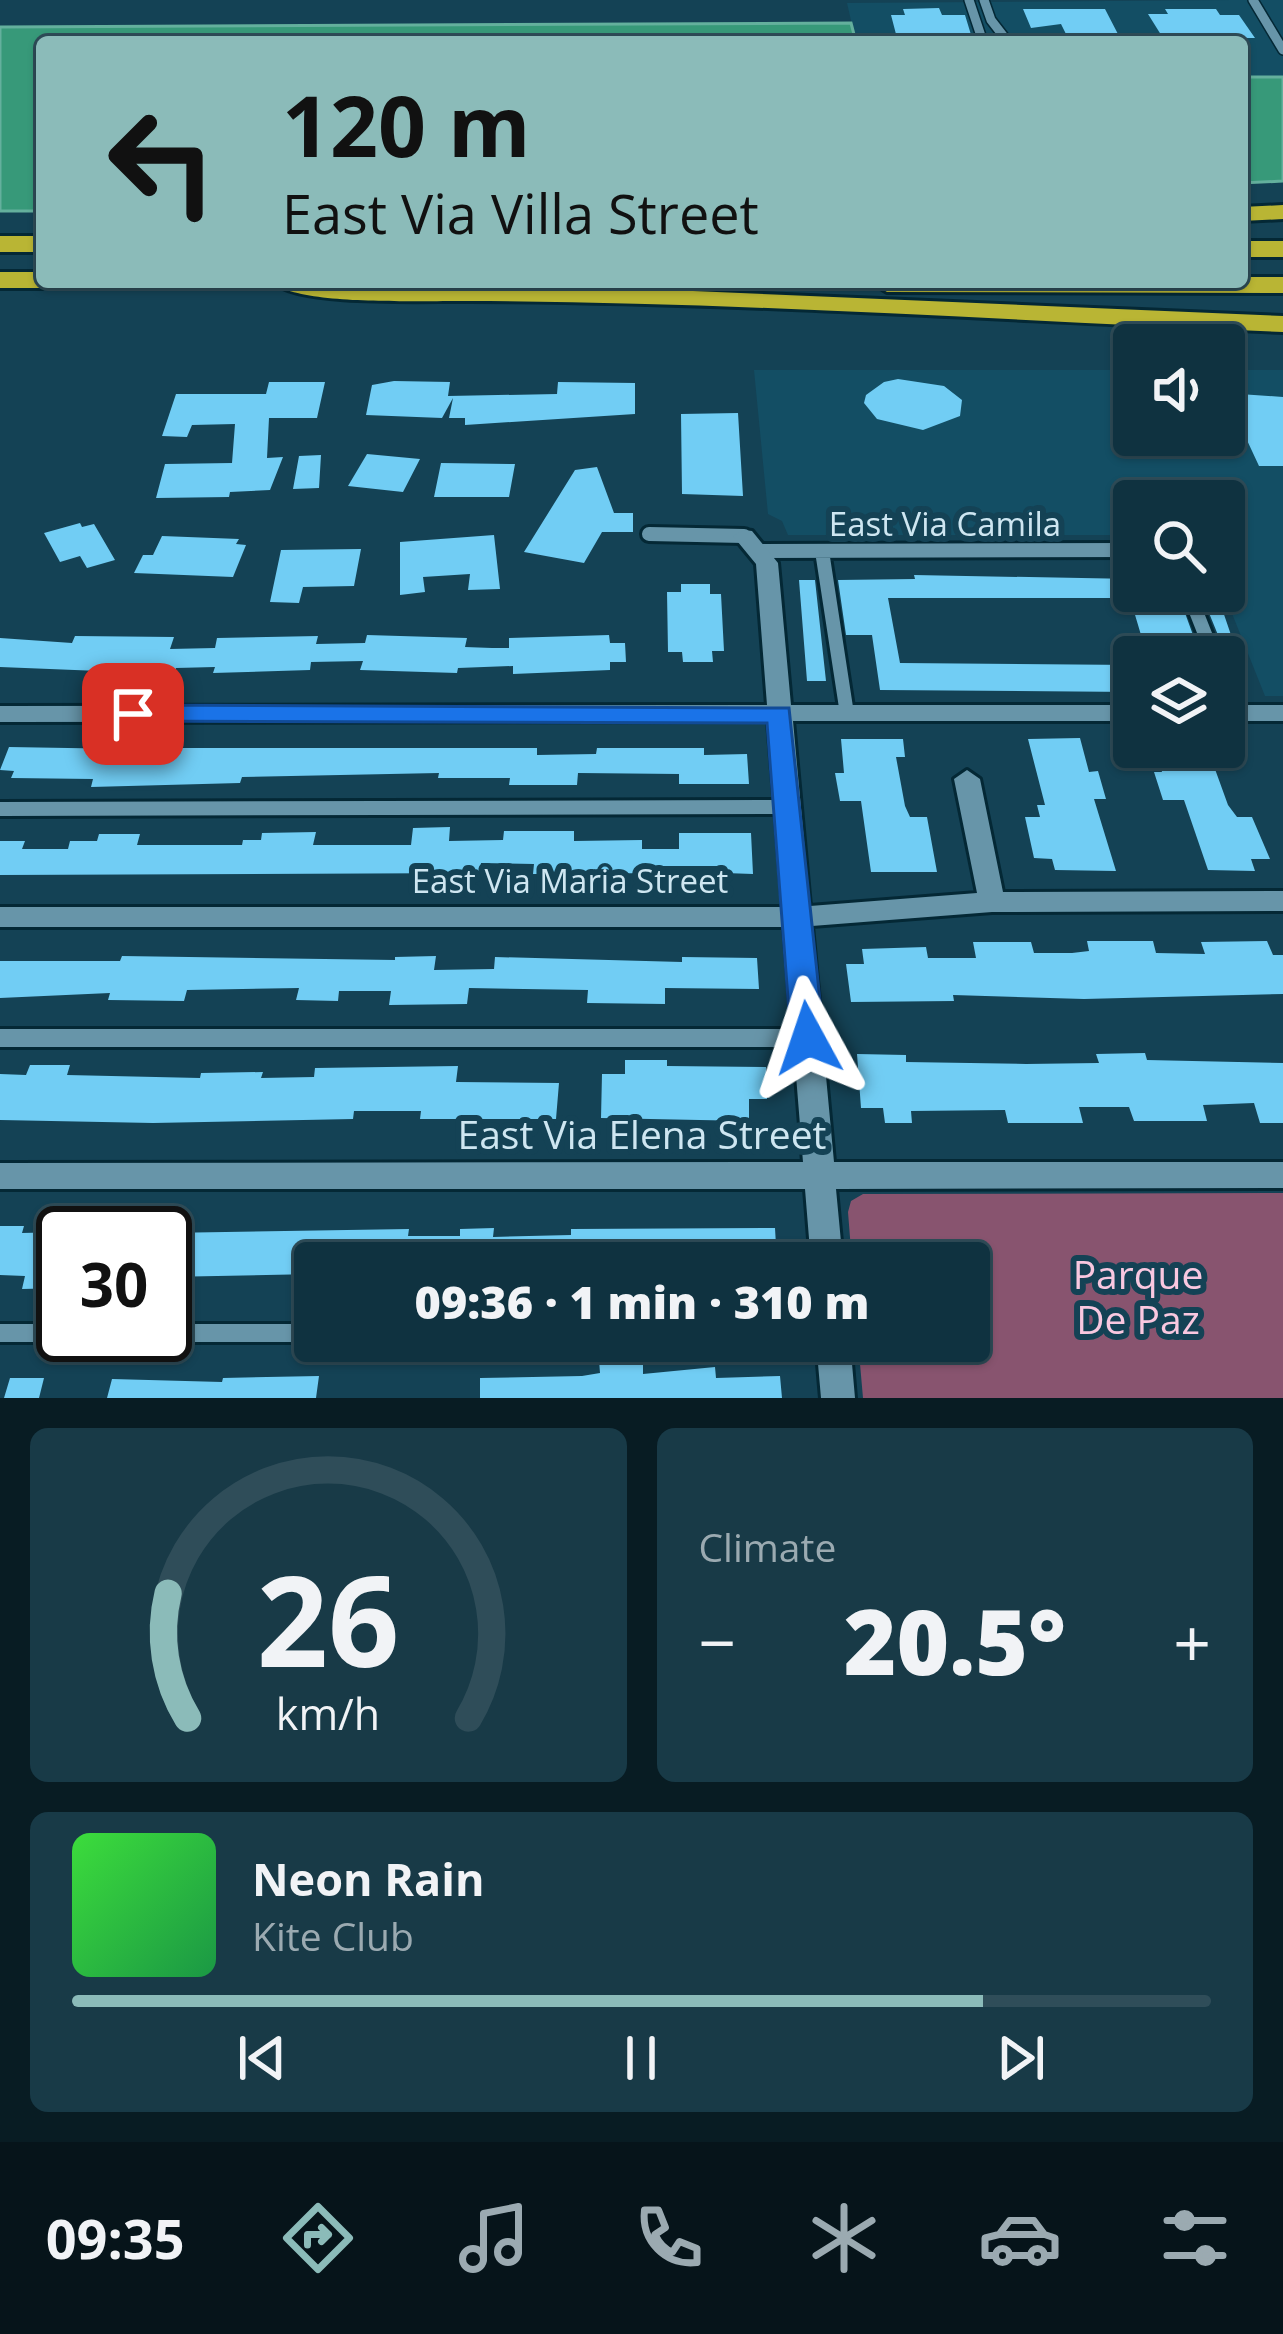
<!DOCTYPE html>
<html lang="en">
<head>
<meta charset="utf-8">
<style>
	:root { --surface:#0f3240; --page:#183a47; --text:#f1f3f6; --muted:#9baab1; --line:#2f4d59; --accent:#8bbbb9 }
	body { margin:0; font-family:"Open Sans",sans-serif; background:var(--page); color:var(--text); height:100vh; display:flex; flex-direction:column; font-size:45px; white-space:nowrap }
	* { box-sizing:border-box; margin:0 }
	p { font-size:39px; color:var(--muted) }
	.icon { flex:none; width:66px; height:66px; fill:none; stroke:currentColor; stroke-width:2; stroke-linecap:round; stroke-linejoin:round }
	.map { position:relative; height:1398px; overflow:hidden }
	.details { display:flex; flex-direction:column; gap:30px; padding:30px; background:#081c23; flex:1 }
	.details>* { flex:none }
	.banner { position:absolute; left:36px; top:36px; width:1212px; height:252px; border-radius:12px; box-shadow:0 3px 9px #0004,0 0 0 3px var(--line); background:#8bbbb9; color:#111; overflow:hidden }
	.buttons { position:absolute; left:1113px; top:324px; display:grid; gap:24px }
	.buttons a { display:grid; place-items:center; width:132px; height:132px; border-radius:12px; background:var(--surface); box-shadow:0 3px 9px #0004,0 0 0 3px var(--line); font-size:60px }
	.speed { position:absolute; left:36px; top:1206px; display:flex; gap:24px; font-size:60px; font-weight:700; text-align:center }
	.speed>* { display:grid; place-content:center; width:156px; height:156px; border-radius:50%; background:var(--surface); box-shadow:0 3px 9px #0004,0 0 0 3px var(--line); line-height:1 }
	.speed .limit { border:6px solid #111; border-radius:18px; background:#fff; color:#111 }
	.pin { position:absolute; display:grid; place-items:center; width:102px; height:102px; color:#fff; margin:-51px; border-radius:24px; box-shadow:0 6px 18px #0006 }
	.me { position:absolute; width:132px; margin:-66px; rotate:355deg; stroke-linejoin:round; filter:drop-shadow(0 0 9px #0008) }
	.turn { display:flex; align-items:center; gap:42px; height:252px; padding:0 48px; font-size:54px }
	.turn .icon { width:156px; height:156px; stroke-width:2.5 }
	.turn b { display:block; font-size:84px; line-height:102px }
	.big { font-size:90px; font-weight:800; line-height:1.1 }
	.details .widget { flex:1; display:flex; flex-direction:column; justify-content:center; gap:18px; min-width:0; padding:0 42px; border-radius:18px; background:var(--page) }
	.details .dial { align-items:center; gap:0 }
	.dial svg { height:312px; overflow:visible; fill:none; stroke:var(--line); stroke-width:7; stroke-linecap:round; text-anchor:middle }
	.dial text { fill:var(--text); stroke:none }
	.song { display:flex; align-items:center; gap:36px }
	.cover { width:144px; height:144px; border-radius:18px; background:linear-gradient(135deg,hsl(120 70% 55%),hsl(140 70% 35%)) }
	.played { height:12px; border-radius:6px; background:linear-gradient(90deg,var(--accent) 80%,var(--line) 80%) }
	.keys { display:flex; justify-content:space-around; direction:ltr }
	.heat { display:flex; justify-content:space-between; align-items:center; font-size:66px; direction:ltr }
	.details .tiles { flex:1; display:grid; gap:30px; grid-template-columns:1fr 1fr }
	.widget:last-child { grid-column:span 2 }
	.trip { position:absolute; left:294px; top:1242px; width:696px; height:120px; border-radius:12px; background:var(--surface); box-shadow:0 3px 9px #0004,0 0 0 3px var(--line); font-weight:800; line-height:120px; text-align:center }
	.tabs { display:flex; height:192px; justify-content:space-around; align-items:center; background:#06141a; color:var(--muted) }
	.tabs .icon { width:84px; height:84px }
	.tabs .active { color:var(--accent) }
	.tabs b { font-size:54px; color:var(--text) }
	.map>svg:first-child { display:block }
	.built { fill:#134e64 }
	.green { fill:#88546f }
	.water { fill:#379979; stroke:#64b09d; stroke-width:3 }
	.building { fill:#71cdf4 }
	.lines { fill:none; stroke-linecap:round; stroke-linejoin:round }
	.lane-far2-casing { stroke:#042835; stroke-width:12 }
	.lane-far1-casing { stroke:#042835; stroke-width:20 }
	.lane-casing { stroke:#042835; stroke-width:24 }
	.street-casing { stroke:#042835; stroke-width:6 }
	.highway-casing { stroke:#042835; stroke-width:6 }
	.lane-far2 { stroke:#6795a9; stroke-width:9 }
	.lane-far1 { stroke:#6795a9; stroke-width:14 }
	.lane { stroke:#6795a9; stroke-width:18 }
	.street { fill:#6795a9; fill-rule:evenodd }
	.highway { fill:#b9b534; fill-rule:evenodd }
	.route { fill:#1a73e8; stroke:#114b97; stroke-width:3 }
	.labels { text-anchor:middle; stroke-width:12; stroke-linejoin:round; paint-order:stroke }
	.street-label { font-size:33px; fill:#cee6f1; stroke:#144255 }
	.near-street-label { font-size:39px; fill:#cee6f1; stroke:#144255 }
	.near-park-label { font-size:39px; fill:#f9c8e0; stroke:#144255 }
</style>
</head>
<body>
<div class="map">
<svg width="1283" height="1398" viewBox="0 0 1283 1398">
	<rect width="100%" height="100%" fill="#144255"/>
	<path class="built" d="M1233,0H1283V77H1242V42H856L847,3Z
		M754,370H1134V435H1224V370H1283V696H1265L1223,591L1224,501H1134V535H788L782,521L768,514Z"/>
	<path class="green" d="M1283,1193V1398H863L858,1341H969V1263H852L848,1212L851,1201L863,1194Z"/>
	<path class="water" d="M851,23L856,42H42V211H0V27Z
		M1242,77H1283V181L1242,183Z"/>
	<path class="building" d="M939,8L942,15H965L972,38H897L891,15H905L903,9Z
		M1023,9H1105L1120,38H1068L1061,24L1031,28Z
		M1165,9H1216L1220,15H1239L1255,38H1163L1148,14H1168Z
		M898,379L944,386L962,400L960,416L923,430L877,419L864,403L866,395L884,382Z
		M394,381L450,382L448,396L557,394L558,382L635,383V414L465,425V418H449L453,398L442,418L366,415L372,385Z
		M269,382H325L317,418H269L267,458L283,457L270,490L230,492L229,497L156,498L165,464L232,463L235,424L192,425L187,437L162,436L176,394H266Z
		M1225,393L1283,397V466H1259Z
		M738,413L743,496L682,494L681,414Z
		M367,454L420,459L403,492L348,486Z
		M321,455L319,488L293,489L299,456Z
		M441,463L515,464L509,497H434Z
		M597,467L614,513H633V532H602L584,563L524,552L575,470Z
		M80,523L82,527L94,524L115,560L87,568L80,556L60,562L44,533Z
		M494,535L500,589L468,590L470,574L423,577L425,592L400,595V542Z
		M162,536L239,539L236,544L246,545L233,577L134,573L143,555H153Z
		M361,549L354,586L303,587L299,603L270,602L281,550Z
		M914,575L1134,579V591H1177L1193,635H1141L1130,598H888L900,663L1134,665V692L880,690L872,635H846L838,580L915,579Z
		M799,580H815L826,681H807Z
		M681,584H710V594H721L724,651H712L713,662H683L682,652H668L667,592H681Z
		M1200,591H1216L1231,635H1218Z
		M367,635L467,638L465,647L492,648H509V638L609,635L610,643H625L626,662H610V670L513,674V666L458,668L457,673L360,670L363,661L311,662L310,670L213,673L215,667L176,668L174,674L0,667V638L72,643L75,636L174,637L170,649L215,648L217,638L318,636L316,644L365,643Z
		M1080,738L1089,772L1098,771L1106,799H1094L1116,871L1055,870L1052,859L1034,858L1025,817H1040L1037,805H1045L1028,739Z
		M841,739H903L905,757H896L905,806L910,817H927L937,872H871L861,801H840L835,773H844Z
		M9,747L127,749L125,755L180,754L182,748H537V755L596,754L597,748H704V755L747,754L749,784H679V774L578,773L577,785H509L510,778H438L439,773L242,777L240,783L91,787L93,779L11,778L14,771L0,770Z
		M1155,747H1207L1228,805L1237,817H1252L1270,859H1251L1255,871L1208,870L1184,800H1163L1154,772H1162Z
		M450,827L449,841L503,840L504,831H574V841L642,840V849H679V833H751L753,874L725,873V866H662V873L533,874L534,864L481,863L480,873L0,875V841H25L22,849H68L70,841H97L99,834H140L137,845H242L243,840H261L262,833L316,832L313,845H411L413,828Z
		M1087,941H1153L1156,953L1205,954L1201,942L1267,941L1273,955H1283V994L1084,999L953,995L954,1001L851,1002L846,964H864L862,949L926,947L928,958H976L973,942H1031L1034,953H1072L1089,951Z
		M122,956L395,960V957L436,956L434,970L494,969L495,957L682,962V957L757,958L759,989L665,988V1004L587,1003L588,990L469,988L467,1004L389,1005L391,991H339L338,1001L296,1000L299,988L187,990L184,1001L108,1000L110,993L0,998V961H120Z
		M1145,1053L1147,1060L1283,1063V1123H1260L1254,1103L1203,1105L1207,1121H1134L1129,1107H1079L1083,1123H1008L1005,1110L911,1111L912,1123H885L883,1108H861L857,1054L906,1055V1062L1026,1064L1099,1063L1096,1054Z
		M625,1060H667V1066L766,1067L767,1099H749V1121L601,1118L602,1074H625Z
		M30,1065H70L67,1075L200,1078L201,1073L263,1072L261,1078L314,1077L315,1068L458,1066L456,1082L559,1083L556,1119H420L421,1111H354L353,1119L153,1123L0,1120V1074L26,1075Z
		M0,1226H24L22,1233L63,1232V1288L22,1289L25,1276L0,1275Z
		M494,1228L493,1237L571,1235V1229L775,1228L777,1263H315V1274L165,1277V1233L409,1229L408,1236H460V1229Z
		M643,1359V1374L715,1367L716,1378L780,1376L782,1398H480V1378L582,1376L600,1373L599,1360Z
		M319,1376L316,1398H107L112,1379L222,1382L223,1378Z
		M10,1378H44L39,1398H4Z"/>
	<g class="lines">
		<defs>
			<path id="lane-far2" d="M969,0L983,42
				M984,0L991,20L1008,42
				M1253,0L1283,50"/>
			<path id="lane-far1" d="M649,534L744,536
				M756,551L1134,550
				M822,551L847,714
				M1188,591L1214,657
				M1224,682L1236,713
				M0,809L788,807"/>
			<path id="lane" d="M0,1038H808
				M0,1333H63
				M165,1333H315"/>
			<path id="street" d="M744,530L752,531L778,563L791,705H1134V721H793L810,906L977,893L954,779L967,770L980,779L1003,892L1283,891V911L992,912L812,926L834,1162H1283V1188L836,1189L843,1263H811L805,1189H0V1163L803,1162L784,927H0V907H783L768,721L0,722V706L767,705L756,564L733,536Z
				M1224,705H1283V721H1224Z
				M816,1341H850L855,1398H821Z"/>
			<path id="highway" d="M1283,205V219L1242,221V207Z
				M0,236H42V252H0Z
				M1242,241H1283V257H1242Z
				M0,272H42V282H54L42,288H0Z
				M1242,277H1283V293L887,292L874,284L1242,282Z
				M273,282L551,285L1283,316V332C1012,321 741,302 470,301C431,300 298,307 273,282Z"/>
		</defs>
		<use href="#lane-far2" class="lane-far2-casing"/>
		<use href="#lane-far1" class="lane-far1-casing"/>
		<use href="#lane" class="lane-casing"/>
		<use href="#street" class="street-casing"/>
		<use href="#highway" class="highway-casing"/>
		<use href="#lane-far2" class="lane-far2"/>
		<use href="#lane-far1" class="lane-far1"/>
		<use href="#lane" class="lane"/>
		<use href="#street" class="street"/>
		<use href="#highway" class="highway"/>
	</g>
	<path class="route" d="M133,705L789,708L824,1038L819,1047L808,1051L796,1047L791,1038L767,723L123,721L119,714Z"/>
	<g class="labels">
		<g class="street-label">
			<text x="945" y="536">East Via Camila</text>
			<text x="570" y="893">East Via Maria Street</text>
		</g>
		<g class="near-street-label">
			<text x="642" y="1149">East Via Elena Street</text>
		</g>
		<g class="near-park-label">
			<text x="1138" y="1289">Parque<tspan x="1138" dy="45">De Paz</tspan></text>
		</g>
	</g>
</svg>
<div class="buttons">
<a><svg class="icon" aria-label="sound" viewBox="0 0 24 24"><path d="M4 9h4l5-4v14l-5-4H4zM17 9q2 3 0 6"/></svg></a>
<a><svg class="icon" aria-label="search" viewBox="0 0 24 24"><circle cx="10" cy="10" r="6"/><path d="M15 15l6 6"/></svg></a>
<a><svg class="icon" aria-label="layers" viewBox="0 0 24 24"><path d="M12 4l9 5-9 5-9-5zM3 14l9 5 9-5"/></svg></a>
</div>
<div class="speed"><div class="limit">30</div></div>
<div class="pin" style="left:133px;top:714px;background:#d93025"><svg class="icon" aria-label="arrive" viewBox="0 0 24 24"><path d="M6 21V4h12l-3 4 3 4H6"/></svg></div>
<svg class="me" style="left:808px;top:1038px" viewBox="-20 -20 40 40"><path d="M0-17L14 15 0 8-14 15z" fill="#1a73e8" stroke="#fff" stroke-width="4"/></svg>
<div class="trip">09:36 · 1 min · 310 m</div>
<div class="banner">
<div class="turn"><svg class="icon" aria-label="left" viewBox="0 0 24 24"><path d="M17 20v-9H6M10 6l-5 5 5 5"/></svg><div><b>120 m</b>East Via Villa Street</div></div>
</div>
</div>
<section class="details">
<div class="tiles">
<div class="widget dial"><svg viewBox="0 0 100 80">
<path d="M14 69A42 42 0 1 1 86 69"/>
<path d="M14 69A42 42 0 0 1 9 37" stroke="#8bbbb9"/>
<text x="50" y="56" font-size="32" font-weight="700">26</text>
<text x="50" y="72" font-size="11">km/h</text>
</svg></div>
<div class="widget"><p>Climate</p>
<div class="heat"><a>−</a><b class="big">20.5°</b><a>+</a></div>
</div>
<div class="widget">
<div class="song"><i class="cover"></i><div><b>Neon Rain</b><p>Kite Club</p></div></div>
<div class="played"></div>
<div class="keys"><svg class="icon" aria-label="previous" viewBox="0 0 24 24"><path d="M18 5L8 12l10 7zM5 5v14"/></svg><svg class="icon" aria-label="pause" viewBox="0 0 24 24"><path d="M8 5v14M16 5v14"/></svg><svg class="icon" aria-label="next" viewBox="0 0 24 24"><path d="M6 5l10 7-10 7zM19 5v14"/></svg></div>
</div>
</div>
</section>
<nav class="tabs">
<b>09:35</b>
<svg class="icon active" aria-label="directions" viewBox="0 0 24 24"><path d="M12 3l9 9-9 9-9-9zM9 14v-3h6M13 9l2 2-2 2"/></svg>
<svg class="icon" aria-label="music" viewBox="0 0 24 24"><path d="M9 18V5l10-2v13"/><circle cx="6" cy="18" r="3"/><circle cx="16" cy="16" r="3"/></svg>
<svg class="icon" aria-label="phone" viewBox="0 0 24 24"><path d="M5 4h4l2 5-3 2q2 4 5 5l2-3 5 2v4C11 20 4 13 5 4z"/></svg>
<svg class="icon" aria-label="climate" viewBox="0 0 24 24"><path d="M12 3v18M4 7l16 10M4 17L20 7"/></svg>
<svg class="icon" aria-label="car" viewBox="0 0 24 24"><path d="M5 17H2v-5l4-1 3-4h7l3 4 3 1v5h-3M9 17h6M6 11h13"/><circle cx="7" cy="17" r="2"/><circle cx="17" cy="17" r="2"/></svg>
<svg class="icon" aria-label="filters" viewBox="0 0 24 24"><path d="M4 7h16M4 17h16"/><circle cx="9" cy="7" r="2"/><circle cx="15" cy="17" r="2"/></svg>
</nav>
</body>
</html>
